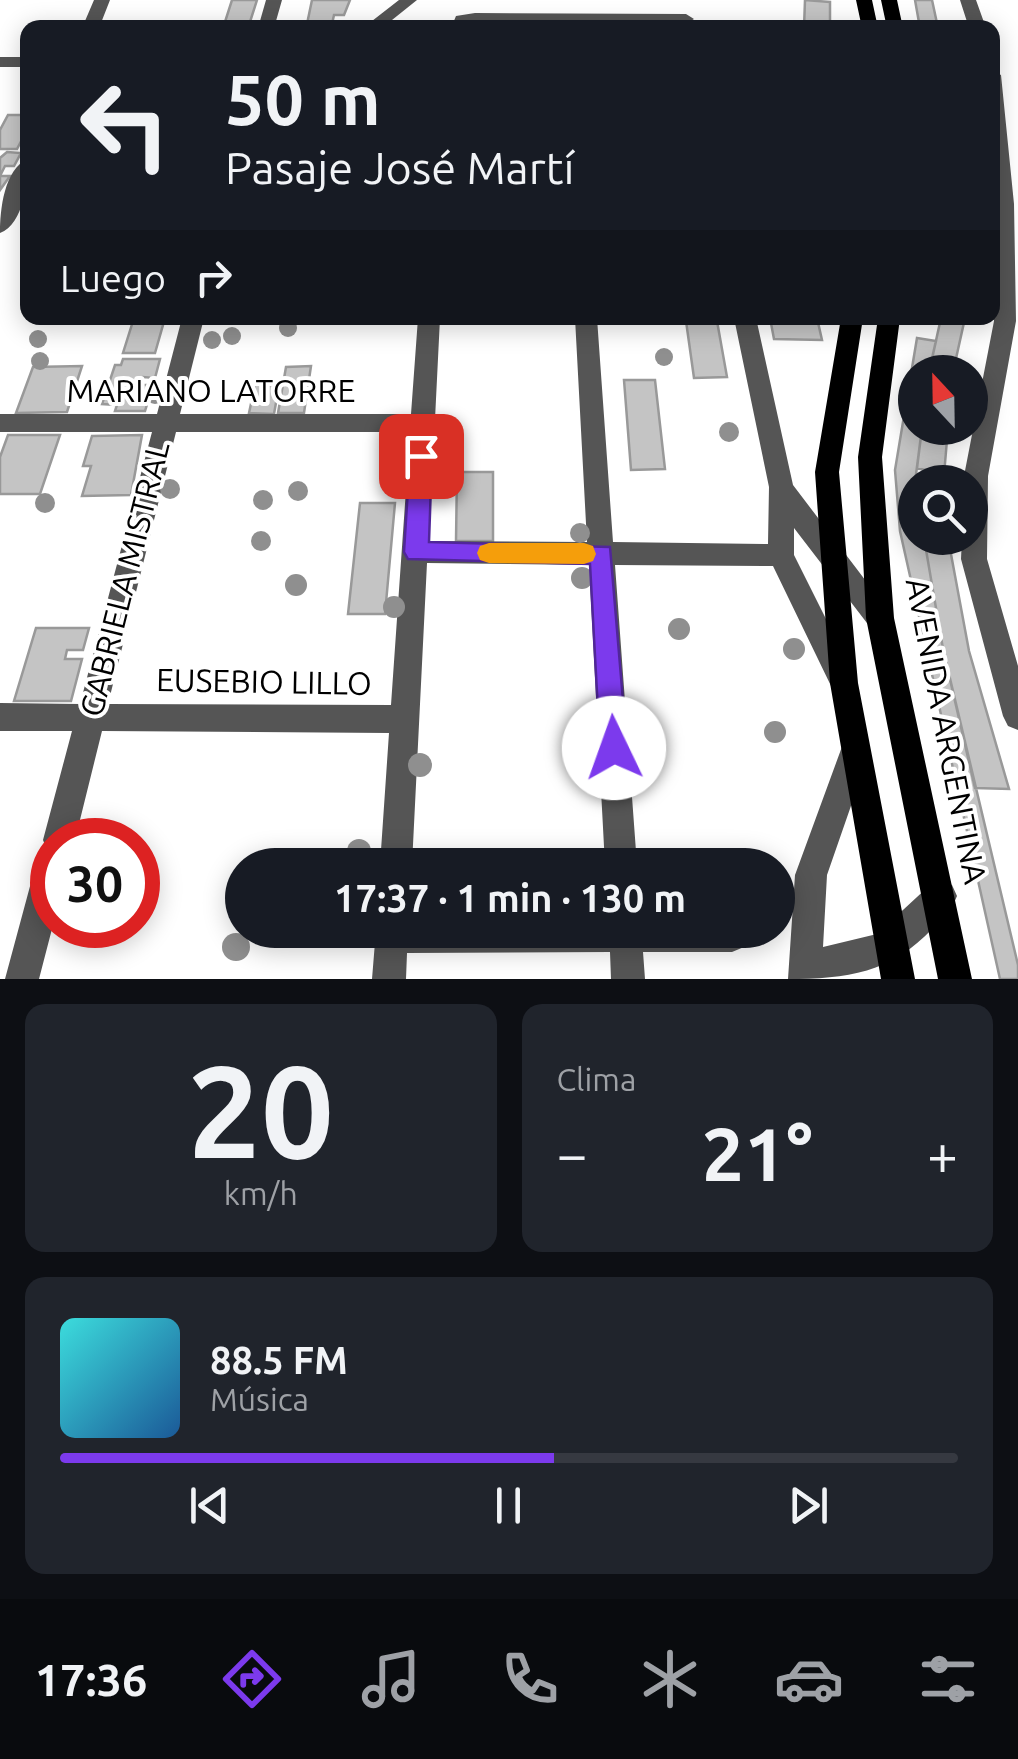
<!DOCTYPE html>
<html lang="es">
<head>
<meta charset="utf-8">
<style>
	:root { --surface:#171b24; --page:#20242c; --text:#f1f3f6; --muted:#9ea1a6; --line:#363941; --accent:#7c3aed }
	body { margin:0; font-family:Ubuntu,sans-serif; background:var(--page); color:var(--text); height:100vh; display:flex; flex-direction:column; font-size:38px; white-space:nowrap }
	* { box-sizing:border-box; margin:0 }
	p { font-size:32px; color:var(--muted) }
	.icon { flex:none; width:55px; height:55px; fill:none; stroke:currentColor; stroke-width:2; stroke-linecap:round; stroke-linejoin:round }
	.map { position:relative; height:979px; overflow:hidden }
	.panel { display:flex; flex-direction:column; gap:25px; padding:25px; background:#0d0f14; flex:1 }
	.panel>* { flex:none }
	.banner { position:absolute; left:20px; top:20px; width:980px; height:305px; border-radius:20px; box-shadow:0 5px 25px #0003; background:#171b24; color:var(--text); overflow:hidden }
	.needle { width:65px; rotate:338deg }
	.fabs { position:absolute; left:898px; top:355px; display:grid; gap:20px }
	.fabs a { display:grid; place-items:center; width:90px; height:90px; border-radius:50%; background:var(--surface); box-shadow:0 5px 25px #0003; font-size:50px }
	.speed { position:absolute; left:30px; top:818px; display:flex; gap:20px; font-size:50px; font-weight:700; text-align:center }
	.speed>* { display:grid; place-content:center; width:130px; height:130px; border-radius:50%; background:var(--surface); box-shadow:0 5px 25px #0003; line-height:1 }
	.speed .limit { border:15px solid #d22; background:#fff; color:#111 }
	.pin { position:absolute; display:grid; place-items:center; width:85px; height:85px; color:#fff; margin:-42px; border-radius:20px; box-shadow:0 5px 15px #0006 }
	.me { position:absolute; width:110px; margin:-55px; rotate:357deg; stroke-linejoin:round; filter:drop-shadow(0 0 8px #0008) }
	.turn { display:flex; align-items:center; gap:35px; height:210px; padding:0 40px; font-size:45px }
	.turn .icon { width:130px; height:130px; stroke-width:2.5 }
	.turn b { display:block; font-size:70px; line-height:85px }
	.then { display:flex; align-items:center; height:95px; padding:0 40px; background:#0003; gap:20px; font-size:38px }
	.big { font-size:75px; font-weight:700; line-height:1.1 }
	.panel .widget { flex:1; display:flex; flex-direction:column; justify-content:center; gap:15px; min-width:0; padding:0 35px; border-radius:20px; background:var(--page) }
	.panel .dial { align-items:center; gap:0 }
	.dial b { font-size:130px; line-height:1 }
	.song { display:flex; align-items:center; gap:30px }
	.cover { width:120px; height:120px; border-radius:15px; background:linear-gradient(135deg,hsl(180 70% 55%),hsl(210 70% 35%)) }
	.played { height:10px; border-radius:5px; background:linear-gradient(90deg,var(--accent) 55%,var(--line) 55%) }
	.keys { display:flex; justify-content:space-around; direction:ltr }
	.heat { display:flex; justify-content:space-between; align-items:center; font-size:55px; direction:ltr }
	.panel .tiles { flex:1; display:grid; gap:25px; grid-template-columns:1fr 1fr }
	.widget:last-child { grid-column:span 2 }
	.trip { position:absolute; left:225px; top:848px; width:570px; height:100px; border-radius:50px; background:var(--surface); box-shadow:0 5px 25px #0003; font-weight:700; line-height:100px; text-align:center }
	.dock { display:flex; height:160px; justify-content:space-around; align-items:center; background:#090b0e; color:var(--muted) }
	.dock .icon { width:70px; height:70px }
	.dock .selected { color:var(--accent) }
	.dock b { font-size:45px; color:var(--text) }
	.map>svg:first-child { display:block }
	.building { fill:#c4c4c4; stroke:#999; stroke-width:2.5 }
	.lines { fill:none; stroke-linecap:round; stroke-linejoin:round }
	.path { stroke:#777; stroke-width:6; stroke-dasharray:2.5 6; stroke-linecap:butt }
	.minor { fill:#555; fill-rule:evenodd }
	.major { fill:#000; fill-rule:evenodd }
	.tree { fill:#8f8f8f }
	.route { fill:#7c3aed; stroke:#51269a; stroke-width:2.5 }
	.slow { fill:#f59e0b }
	.labels { text-anchor:middle; stroke-width:8; stroke-linejoin:round; paint-order:stroke }
	.street-label { font-size:32px; fill:#000; stroke:#fff }
</style>
</head>
<body>
<div class="map">
<svg width="1018" height="979" viewBox="0 0 1018 979">
	<rect width="100%" height="100%" fill="#fff"/>
	<path class="building" d="M232,0H257L249,25H224Z
		M312,0H350L344,15H334L332,24H307Z
		M805,0L830,2V28H804Z
		M915,0H932L938,28H920Z
		M8,115H28V128L17,149H0V130Z
		M7,152L21,153L14,166H5L0,176H10L0,190V158Z
		M134,318H165L155,353H123Z
		M770,318H817L822,340L774,339Z
		M941,318H965L953,372H929Z
		M686,321H717L727,377L694,378Z
		M917,338L936,341L929,372H915V428H922L915,482V538H924L943,649L1018,965V979H1000L900,531L895,470Z
		M123,359H160L155,378L143,377L140,385H153L145,411H115L117,405L102,404L115,365H121Z
		M82,366L67,412L16,413L33,367Z
		M311,366L304,413H278L286,367Z
		M624,380H655L665,469L631,470Z
		M255,385L279,386L274,414L249,413Z
		M922,428H948L944,475L917,468Z
		M8,435H60L40,494H0V457Z
		M142,435L131,495L82,496L91,466H83L92,436Z
		M457,472H493V541H456Z
		M360,503H395L385,614H348Z
		M924,538H948L969,651L1009,789L975,788L943,649Z
		M36,628H89L83,650H67L65,659H82L71,701H14Z"/>
	<g class="lines">
		<path class="path" d="M760,932L776,930"/>
		<path class="minor" d="M94,0H110L99,28H82Z
			M266,0H282L274,28H258Z
			M399,0H417L382,28H363Z
			M960,0H976L986,28H969Z
			M475,13L686,14L694,19L686,24L475,23L468,28H451L456,16Z
			M0,57H28V67H0Z
			M992,70L1001,75L1014,204L1016,321L988,476L987,559L1018,666V730L1008,726L1003,716L961,559L962,538H970V482H963L964,476L994,321Z
			M28,159C28,181 24,224 0,233C0,210 4,169 28,159Z
			M182,318H204L180,414H411L418,318H440L429,541L587,542L575,318H597L613,542L768,544L769,487L734,318H756L793,485L894,618L890,627L880,630L870,627L794,528V555L856,679L852,688L842,692L832,688L773,566L615,565L637,865H605L589,565L427,563L412,865H380L389,733L102,731L75,840H52L53,925L39,979H5L36,864L41,853L47,850L43,840L72,731H0V703L80,704L152,432H0V414H157ZM176,432H410L391,705L108,704Z
			M854,739L865,744L869,754L827,875L823,947L877,934L930,885L941,880L952,885L957,896C952,909 943,917 933,928C891,973 847,979 788,979L795,875L843,744Z
			M376,930H746L749,935L744,947L732,952H643L645,979H611L610,952L407,953L406,979H372Z"/>
		<path class="major" d="M856,0H872L878,28H862Z
			M881,0H897L903,28H887Z
			M841,318H863L839,472L858,683L915,979H881L830,683L815,472Z
			M878,318H900L882,457L894,618L972,979H938L866,618L858,457Z"/>
	</g>
	<g class="tree">
		<circle cx="288" cy="328" r="9"/>
		<circle cx="232" cy="336" r="9"/>
		<circle cx="38" cy="339" r="9"/>
		<circle cx="212" cy="340" r="9"/>
		<circle cx="664" cy="357" r="9"/>
		<circle cx="40" cy="361" r="9"/>
		<circle cx="155" cy="395" r="9"/>
		<circle cx="729" cy="432" r="10"/>
		<circle cx="447" cy="462" r="10"/>
		<circle cx="170" cy="489" r="10"/>
		<circle cx="298" cy="491" r="10"/>
		<circle cx="263" cy="500" r="10"/>
		<circle cx="45" cy="503" r="10"/>
		<circle cx="580" cy="533" r="10"/>
		<circle cx="261" cy="541" r="10"/>
		<circle cx="582" cy="578" r="11"/>
		<circle cx="296" cy="585" r="11"/>
		<circle cx="394" cy="607" r="11"/>
		<circle cx="679" cy="629" r="11"/>
		<circle cx="794" cy="649" r="11"/>
		<circle cx="775" cy="732" r="11"/>
		<circle cx="420" cy="765" r="12"/>
		<circle cx="359" cy="851" r="12"/>
		<circle cx="236" cy="947" r="14"/>
	</g>
	<path class="route" d="M421,447L432,456L429,542L610,547L627,748L623,758L614,761L604,758L600,748L590,564L408,559L404,552L410,456Z"/>
	<path class="slow" d="M489,543H584L593,546L596,554L593,561L584,564L489,563L480,560L477,553L480,546Z"/>
	<g class="labels">
		<g class="street-label">
			<text x="211" y="402">MARIANO LATORRE</text>
			<text transform="translate(125 579) rotate(-76)" y="11">GABRIELA MISTRAL</text>
			<text transform="translate(264 682) rotate(1)" y="11">EUSEBIO LILLO</text>
			<text transform="translate(946 731) rotate(79)" y="11">AVENIDA ARGENTINA</text>
		</g>
	</g>
</svg>
<div class="fabs">
<a><svg class="needle" viewBox="-14 -14 28 28"><path d="M0-13l5 13h-10z" fill="#e53935"/><path d="M0 13l5-13h-10z" fill="#9ea1a6"/></svg></a>
<a><svg class="icon" aria-label="search" viewBox="0 0 24 24"><circle cx="10" cy="10" r="6"/><path d="M15 15l6 6"/></svg></a>
</div>
<div class="speed"><div class="limit">30</div></div>
<div class="pin" style="left:421px;top:456px;background:#d93025"><svg class="icon" aria-label="arrive" viewBox="0 0 24 24"><path d="M6 21V4h12l-3 4 3 4H6"/></svg></div>
<svg class="me" style="left:614px;top:748px" viewBox="-20 -20 40 40"><circle r="19" fill="#fff"/><path d="M0-13L10 11 0 6-10 11z" fill="#7c3aed"/></svg>
<div class="trip">17:37 · 1 min · 130 m</div>
<div class="banner">
<div class="turn"><svg class="icon" aria-label="left" viewBox="0 0 24 24"><path d="M17 20v-9H6M10 6l-5 5 5 5"/></svg><div><b>50 m</b>Pasaje José Martí</div></div>
<div class="then">Luego<svg class="icon" aria-label="right" viewBox="0 0 24 24"><path d="M7 20v-9h11M14 6l5 5-5 5"/></svg></div>
</div>
</div>
<section class="panel">
<div class="tiles">
<div class="widget dial"><b>20</b><p>km/h</p></div>
<div class="widget"><p>Clima</p>
<div class="heat"><a>−</a><b class="big">21°</b><a>+</a></div>
</div>
<div class="widget">
<div class="song"><i class="cover"></i><div><b>88.5 FM</b><p>Música</p></div></div>
<div class="played"></div>
<div class="keys"><svg class="icon" aria-label="previous" viewBox="0 0 24 24"><path d="M18 5L8 12l10 7zM5 5v14"/></svg><svg class="icon" aria-label="pause" viewBox="0 0 24 24"><path d="M8 5v14M16 5v14"/></svg><svg class="icon" aria-label="next" viewBox="0 0 24 24"><path d="M6 5l10 7-10 7zM19 5v14"/></svg></div>
</div>
</div>
</section>
<nav class="dock">
<b>17:36</b>
<svg class="icon selected" aria-label="directions" viewBox="0 0 24 24"><path d="M12 3l9 9-9 9-9-9zM9 14v-3h6M13 9l2 2-2 2"/></svg>
<svg class="icon" aria-label="music" viewBox="0 0 24 24"><path d="M9 18V5l10-2v13"/><circle cx="6" cy="18" r="3"/><circle cx="16" cy="16" r="3"/></svg>
<svg class="icon" aria-label="phone" viewBox="0 0 24 24"><path d="M5 4h4l2 5-3 2q2 4 5 5l2-3 5 2v4C11 20 4 13 5 4z"/></svg>
<svg class="icon" aria-label="climate" viewBox="0 0 24 24"><path d="M12 3v18M4 7l16 10M4 17L20 7"/></svg>
<svg class="icon" aria-label="car" viewBox="0 0 24 24"><path d="M5 17H2v-5l4-1 3-4h7l3 4 3 1v5h-3M9 17h6M6 11h13"/><circle cx="7" cy="17" r="2"/><circle cx="17" cy="17" r="2"/></svg>
<svg class="icon" aria-label="filters" viewBox="0 0 24 24"><path d="M4 7h16M4 17h16"/><circle cx="9" cy="7" r="2"/><circle cx="15" cy="17" r="2"/></svg>
</nav>
</body>
</html>
